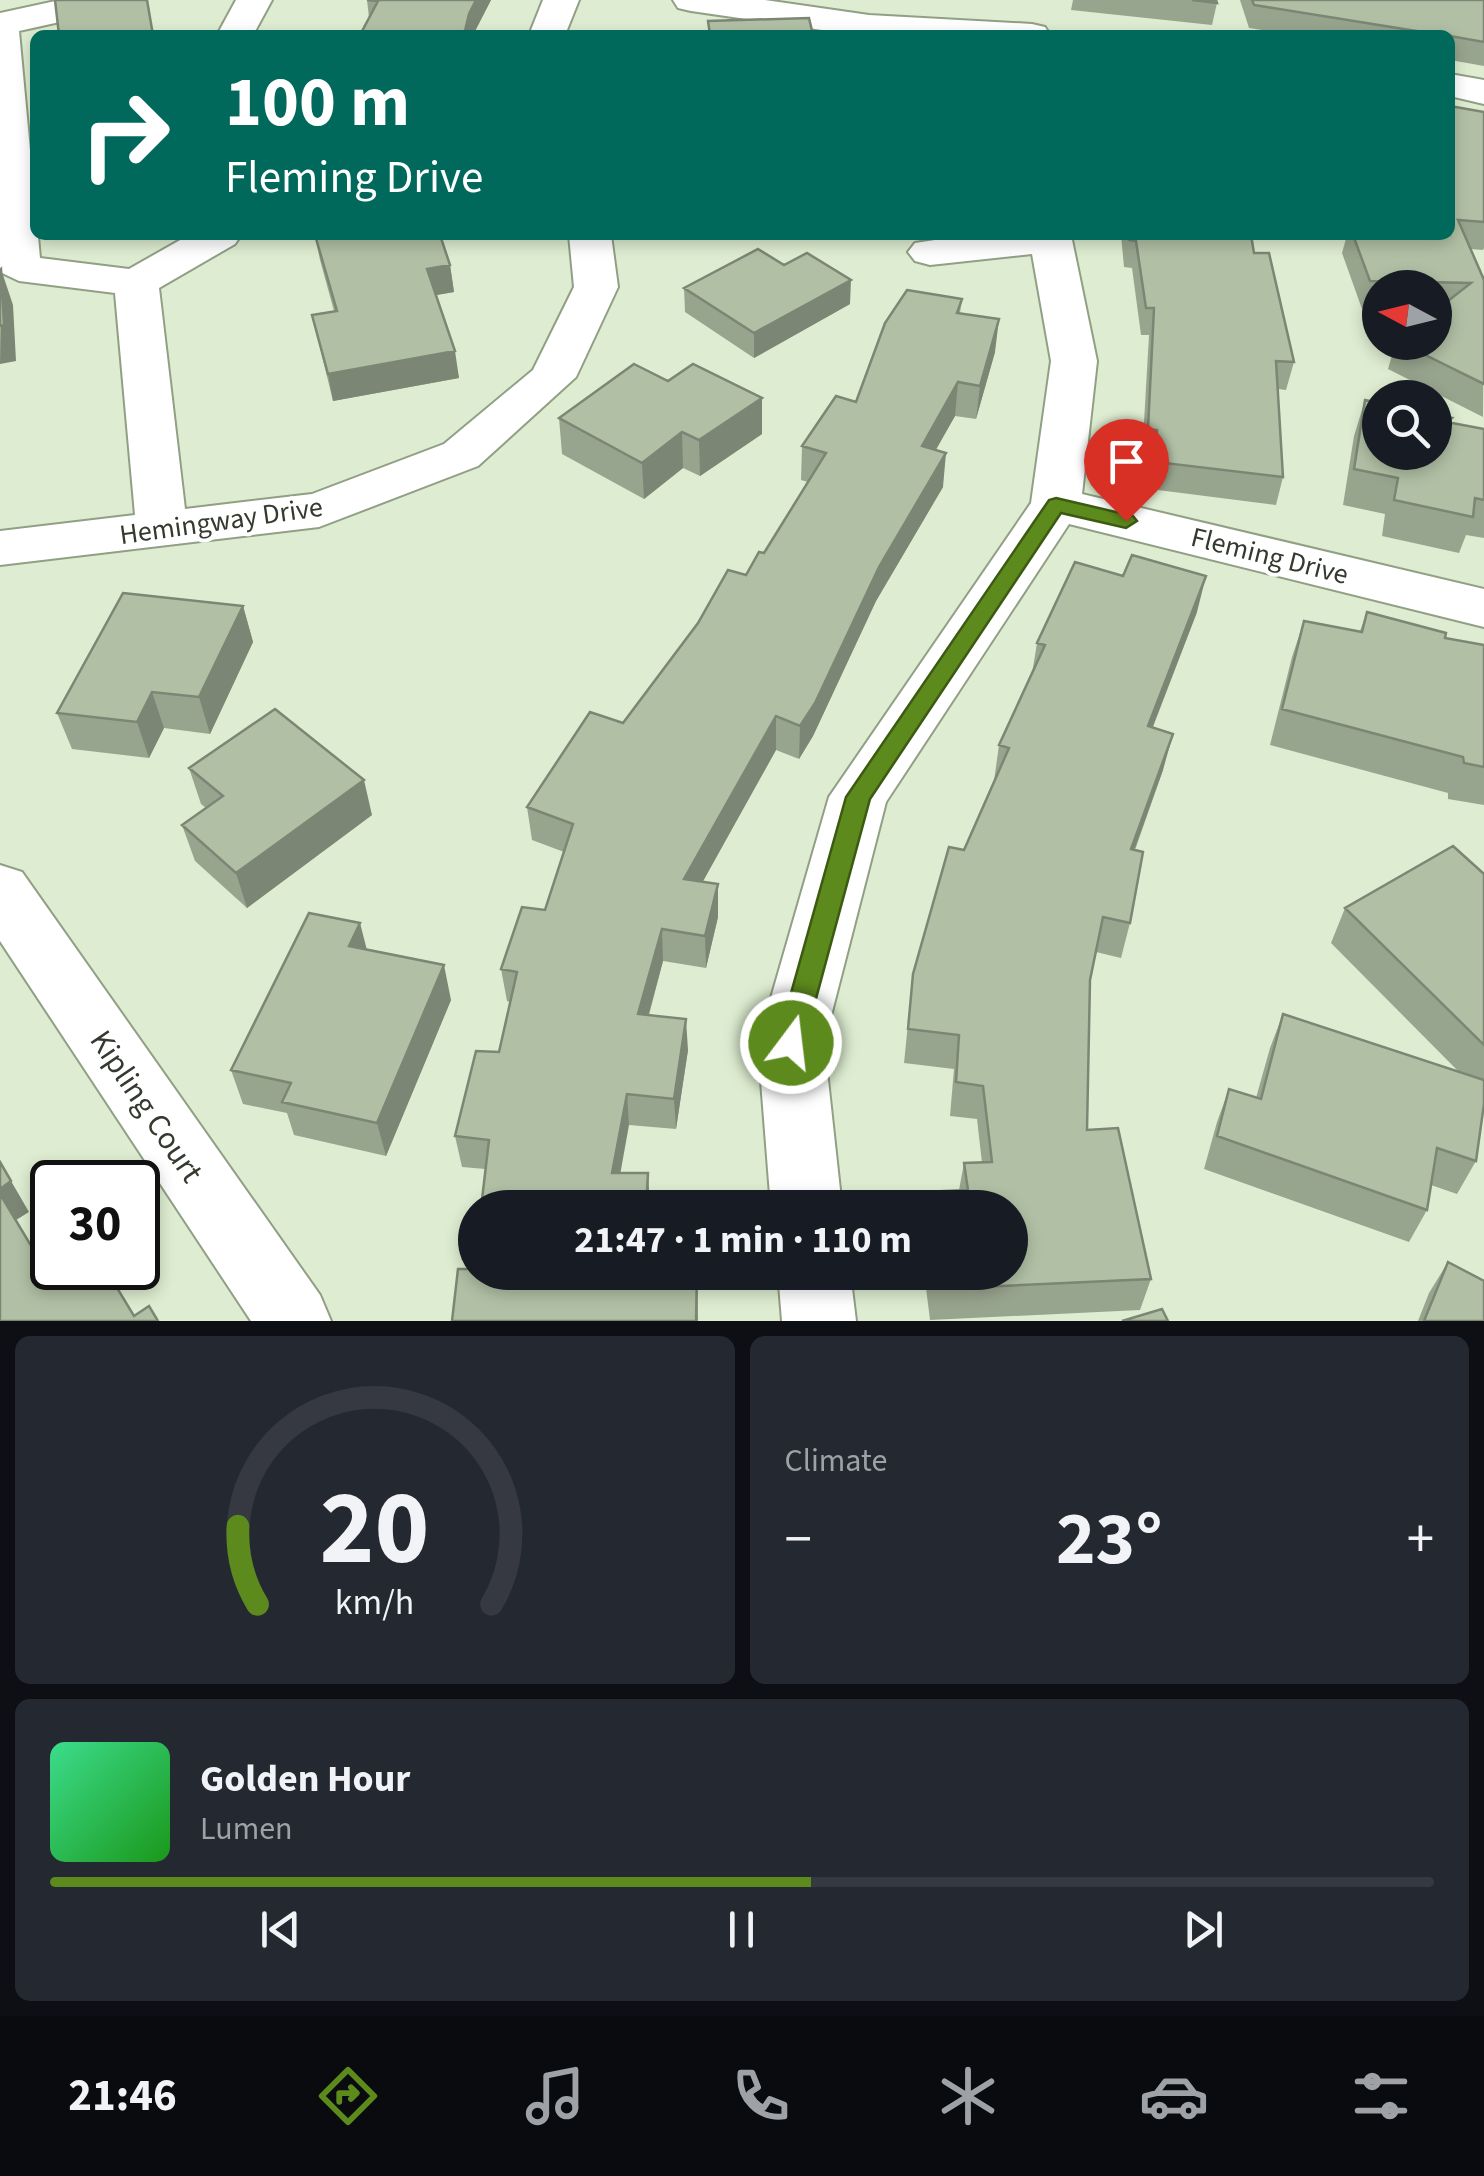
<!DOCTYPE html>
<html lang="en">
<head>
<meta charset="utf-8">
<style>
	:root { --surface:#171b24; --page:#242831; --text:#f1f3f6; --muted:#9ea1a6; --line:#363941; --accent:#5d8a1c }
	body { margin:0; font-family:"Source Sans 3",sans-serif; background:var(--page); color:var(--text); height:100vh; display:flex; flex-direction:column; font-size:38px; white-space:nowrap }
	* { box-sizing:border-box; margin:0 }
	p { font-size:32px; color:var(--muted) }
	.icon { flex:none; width:55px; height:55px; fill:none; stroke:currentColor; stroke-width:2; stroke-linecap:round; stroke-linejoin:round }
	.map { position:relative; height:1321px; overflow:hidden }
	.drawer { display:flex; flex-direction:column; gap:15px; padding:15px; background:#0d0f14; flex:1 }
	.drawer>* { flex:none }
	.guide { position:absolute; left:30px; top:30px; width:1425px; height:210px; border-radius:15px; box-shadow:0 5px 15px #0003; background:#00695c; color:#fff; overflow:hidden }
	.needle { width:65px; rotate:277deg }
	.controls { position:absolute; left:1362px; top:270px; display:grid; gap:20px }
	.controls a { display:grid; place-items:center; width:90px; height:90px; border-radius:50%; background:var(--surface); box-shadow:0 5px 15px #0003; font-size:50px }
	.speed { position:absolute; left:30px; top:1160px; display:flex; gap:20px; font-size:50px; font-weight:700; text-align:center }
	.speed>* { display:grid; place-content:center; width:130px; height:130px; border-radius:50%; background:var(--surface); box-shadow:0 5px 15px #0003; line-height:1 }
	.speed .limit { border:5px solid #111; border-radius:15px; background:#fff; color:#111 }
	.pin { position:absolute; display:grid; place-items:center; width:85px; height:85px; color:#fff; margin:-102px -42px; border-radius:50% 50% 50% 0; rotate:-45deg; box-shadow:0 0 10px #0007 }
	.pin .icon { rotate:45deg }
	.me { position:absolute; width:110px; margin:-55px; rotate:15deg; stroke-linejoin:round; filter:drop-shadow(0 0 8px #0008) }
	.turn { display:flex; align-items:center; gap:35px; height:210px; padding:0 30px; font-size:45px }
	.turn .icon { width:130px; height:130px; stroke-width:2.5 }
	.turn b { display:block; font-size:70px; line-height:85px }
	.big { font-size:75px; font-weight:700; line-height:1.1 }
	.drawer .tile { flex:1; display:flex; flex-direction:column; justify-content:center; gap:15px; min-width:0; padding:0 35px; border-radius:15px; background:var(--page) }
	.drawer .dial { align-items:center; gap:0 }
	.dial svg { height:260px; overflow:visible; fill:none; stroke:var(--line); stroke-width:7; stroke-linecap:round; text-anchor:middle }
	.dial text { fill:var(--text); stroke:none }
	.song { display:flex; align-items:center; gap:30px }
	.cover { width:120px; height:120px; border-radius:15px; background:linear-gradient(135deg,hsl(150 70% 55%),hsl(120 70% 35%)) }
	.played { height:10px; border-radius:5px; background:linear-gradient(90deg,var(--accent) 55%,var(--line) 55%) }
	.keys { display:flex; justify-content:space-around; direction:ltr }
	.heat { display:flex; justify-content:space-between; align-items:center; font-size:55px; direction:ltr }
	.drawer .tiles { flex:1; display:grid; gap:15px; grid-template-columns:1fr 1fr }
	.tile:last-child { grid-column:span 2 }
	.trip { position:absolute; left:458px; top:1190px; width:570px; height:100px; border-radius:50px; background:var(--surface); box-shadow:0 5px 15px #0003; font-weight:700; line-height:100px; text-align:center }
	.tab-bar { display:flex; height:160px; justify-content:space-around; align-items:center; background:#090b0e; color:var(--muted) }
	.tab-bar .icon { width:70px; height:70px }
	.tab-bar .current { color:var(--accent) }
	.tab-bar b { font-size:45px; color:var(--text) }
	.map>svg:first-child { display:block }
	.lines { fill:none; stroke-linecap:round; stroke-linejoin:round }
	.minor-casing { stroke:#919f85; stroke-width:4 }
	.minor { fill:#fff; fill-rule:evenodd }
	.wall { fill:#98a58e }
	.shaded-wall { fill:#7c8674 }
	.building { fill:#b1c0a5; stroke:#7c8674; stroke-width:2.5 }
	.route { fill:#5d8a1c; stroke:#3c5a12; stroke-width:2.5 }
	.labels { text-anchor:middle; stroke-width:8; stroke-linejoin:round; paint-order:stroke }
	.street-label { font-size:28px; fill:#343a2f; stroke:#fff }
	.near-street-label { font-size:32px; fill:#343a2f; stroke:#fff }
</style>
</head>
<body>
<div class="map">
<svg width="1484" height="1321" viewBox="0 0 1484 1321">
	<rect width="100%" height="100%" fill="#deedd1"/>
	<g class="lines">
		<defs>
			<path id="minor" d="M60,0H128L123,8L19,31L40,258L129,269L189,235H241L235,244L159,288L185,509L312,494L444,444L533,370L574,287L569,235H611L618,287L576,377L478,466L319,527L0,565V531L135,515L115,293L19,281L0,272V13Z
				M236,0H272L253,35H217Z
				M543,0H579L565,35H529Z
				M673,0H765L869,15L1032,24L1045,27L1050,35H856L691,11L678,8Z
				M1450,74L1484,80V104L1450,96Z
				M968,235H1071L1097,361L1082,494L1484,589V627L1069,524L886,802L824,1043L842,1208H771L758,1043L829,797L1031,503L1051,361L1032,254L930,265L915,261L908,252L915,243Z
				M0,865L22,872L320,1295L331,1321H251L0,941Z
				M778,1272H850L856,1321H782Z"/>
		</defs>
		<use href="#minor" class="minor-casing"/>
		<use href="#minor" class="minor"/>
	</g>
	<path class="wall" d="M367,0H491L473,35H360L369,18Z
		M1073,0H1216L1217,3L1212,25L1071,10Z
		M1240,0H1484V66L1450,60V35H1295L1249,28Z
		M1484,112V248L1483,250L1470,249L1484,280L1483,417L1388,369L1396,342H1435V288H1380V309H1362L1342,253L1347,235H1450Z
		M315,235L450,265L454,292L436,295L459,378L333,401L312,315L334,311L320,260Z
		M1121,235H1251L1254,253L1294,362L1286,390L1278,389L1283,477L1276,505L1150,489L1151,458L1142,457L1149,335H1141L1132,268L1124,267Z
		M684,288L850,304L754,358L685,312Z
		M962,299L960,313L995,352L976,419L955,416L935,450L943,487L876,601L813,736L799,759L776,750L702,882L718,917L706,968L663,961L649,1015L688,1050L676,1129L629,1125L485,1169L462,1167L455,1136L499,1052L510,1002L507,1001L501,969L545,910L564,852L532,840L527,807L623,723L764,553L808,482L801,480L802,446L856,402Z
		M1365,400L1452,418L1451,423L1484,429V538L1466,535L1459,553L1382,536L1385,514L1343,505L1354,436Z
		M559,418L762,434L700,476L683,468L644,499L562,454Z
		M243,606L253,642L210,734L164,728L149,758L72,749L57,713Z
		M1197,612L1153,727L1163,770L1135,850L1130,923L1121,958L1096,952L1090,980L1087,1130L1151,1279L1140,1310L930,1320L924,1272H1010V1208H921L923,1192L959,1190L964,1163H982L977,1119L950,1116L954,1069L904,1063L913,974L994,781L999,745L1032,674L1037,643Z
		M1367,612L1445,638L1484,645V805L1448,799V793L1270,745L1292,657L1304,621L1360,631Z
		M189,768L372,815L247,908L195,861L182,825L206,808L201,804Z
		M1484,874V1104L1476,1161L1457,1194L1431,1185L1427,1210L1409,1242L1204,1169L1217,1122L1229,1089L1256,1098L1270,1048L1283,1014L1459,1072L1331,943L1345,908Z
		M367,949L451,1000L386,1156L294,1135L287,1113L243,1104L231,1070Z
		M1448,1262L1484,1321H1418L1429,1293Z"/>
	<path class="shaded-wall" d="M476,0H491L473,35H464L469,14Z
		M450,265L454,292L431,296L427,269Z
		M1,269L13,305L16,361L0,364Z
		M851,280L850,304L754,358V333Z
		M999,319L995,352L976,419L980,386Z
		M455,351L459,378L333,401L328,374Z
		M958,382L955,416L919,480L922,446Z
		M762,398V434L700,476L699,440Z
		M682,432L683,468L644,499L642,463Z
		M946,453L943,487L876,601L813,736L799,759L800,726L879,567Z
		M1206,576L1197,612L1139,762L1148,726Z
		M243,606L253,642L210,734L199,697Z
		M152,692L164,728L149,758L137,722Z
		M776,716V750L686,912L684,879Z
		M1173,734L1163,770L1122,884L1131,849Z
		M364,780L372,815L247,908L236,873Z
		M718,884V917L706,968L705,936Z
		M360,923L369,958L349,946Z
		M662,929L663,961L640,1046L638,1014Z
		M444,965L451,1000L386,1156L377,1123Z
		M686,1019L688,1050L676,1129L674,1099Z
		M627,1094L629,1125L615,1203L612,1173Z
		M648,1173L650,1208H646Z
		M11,1181L29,1212L16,1220L0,1194V1189Z
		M697,1272L698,1321H696Z"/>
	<path class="building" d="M55,0H147L153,35H59Z
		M367,0H476L469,14L464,35H360L378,1Z
		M1192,0H1216L1217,3Z
		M1252,0H1484V42L1450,36V35H1441L1254,5Z
		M809,18L813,35H710L708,21Z
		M1450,106L1484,112V222L1458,220L1484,280V384L1399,342H1435V311L1471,283L1370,281L1353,235H1450Z
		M315,235H440L450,265L427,269L455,351L328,374L312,315L337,311Z
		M1128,235H1251L1254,253H1269L1294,362L1276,361L1283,477L1156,462L1157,430L1148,429L1154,308H1146L1136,241L1129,240Z
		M758,249L784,265L807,253L851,280L754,333L684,288Z
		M1,269L4,325L0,326V270Z
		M907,290L962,299L957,313L999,319L980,386L958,382L922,446L946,453L879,567L815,703L800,726L776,716L684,879L718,884L705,936L662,929L638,1014L686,1019L674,1099L627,1094L612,1173H648L646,1208H481L489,1140L455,1136L476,1051L499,1052L517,972L501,969L522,907L545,910L573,824L527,807L590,712L623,723L698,623L728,570L746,575L759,552L764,553L826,453L802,446L836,396L856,402L885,323Z
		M634,364L668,381L693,364L762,398L699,440L682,432L642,463L559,418Z
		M1365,400L1380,403V452H1435V414L1452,418L1447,422L1484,429V500L1475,498L1473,517L1394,500L1398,478L1354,469Z
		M1132,555L1206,576L1148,726L1173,734L1131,849L1143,852L1130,923L1103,917L1090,980L1087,1130L1118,1128L1151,1279L936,1289L934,1272H1010V1208H925L923,1192L968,1190L964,1163L992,1162L983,1086L956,1082L959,1035L908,1029L913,974L949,847L964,850L1009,748L999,745L1045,645L1037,643L1075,562L1123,576Z
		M123,593L243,606L199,697L152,692L137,722L57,713Z
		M1367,612L1446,633L1445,638L1484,645V767L1464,763L1463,757L1282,709L1304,621L1362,632Z
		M275,709L364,780L236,873L182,825L223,796L189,768Z
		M1453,846L1484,874V1045L1345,908Z
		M309,913L360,923L349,946L444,965L377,1123L282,1102L291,1083L231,1070Z
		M1283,1014L1484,1080V1104L1476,1161L1437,1148L1427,1210L1217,1136L1229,1089L1261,1099Z
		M0,1162L11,1181L0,1189Z
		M0,1194L51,1279L69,1268H105L134,1316L149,1306L158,1321H0Z
		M475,1260V1272H697L696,1321H452L458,1269H474Z
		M1448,1262L1484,1281V1321H1424Z
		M1162,1309L1168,1321H1122Z"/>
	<path class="route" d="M1056,498L1133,516L1137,521L1126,528L1061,513L870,799L804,1043L800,1052H781L777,1043L846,797L1049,500Z"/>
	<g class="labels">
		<g class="street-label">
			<text transform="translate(221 520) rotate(-8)" y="10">Hemingway Drive</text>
			<text transform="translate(1270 555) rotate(14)" y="10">Fleming Drive</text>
		</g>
		<g class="near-street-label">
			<text transform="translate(147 1106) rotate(56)" y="11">Kipling Court</text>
		</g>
	</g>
</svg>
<div class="controls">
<a><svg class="needle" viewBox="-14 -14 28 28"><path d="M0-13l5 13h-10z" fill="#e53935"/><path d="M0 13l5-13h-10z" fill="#9ea1a6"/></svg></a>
<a><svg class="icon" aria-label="search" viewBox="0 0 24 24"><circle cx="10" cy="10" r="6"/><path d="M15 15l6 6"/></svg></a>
</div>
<div class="speed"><div class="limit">30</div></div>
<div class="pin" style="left:1126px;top:521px;background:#d93025"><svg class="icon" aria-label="arrive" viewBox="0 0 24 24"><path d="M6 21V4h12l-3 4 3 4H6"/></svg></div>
<svg class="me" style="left:791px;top:1043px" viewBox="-20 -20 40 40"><circle r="17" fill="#5d8a1c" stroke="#fff" stroke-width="3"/><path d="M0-11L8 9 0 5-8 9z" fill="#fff"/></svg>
<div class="trip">21:47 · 1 min · 110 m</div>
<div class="guide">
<div class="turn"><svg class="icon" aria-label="right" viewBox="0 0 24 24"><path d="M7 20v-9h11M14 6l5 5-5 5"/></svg><div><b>100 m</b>Fleming Drive</div></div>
</div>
</div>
<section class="drawer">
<div class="tiles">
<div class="tile dial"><svg viewBox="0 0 100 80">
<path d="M14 69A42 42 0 1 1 86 69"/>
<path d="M14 69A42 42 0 0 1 8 45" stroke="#5d8a1c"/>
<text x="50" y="56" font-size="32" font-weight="700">20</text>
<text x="50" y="72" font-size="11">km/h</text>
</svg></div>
<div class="tile"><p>Climate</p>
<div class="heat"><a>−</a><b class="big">23°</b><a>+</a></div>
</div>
<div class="tile">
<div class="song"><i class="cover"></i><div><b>Golden Hour</b><p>Lumen</p></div></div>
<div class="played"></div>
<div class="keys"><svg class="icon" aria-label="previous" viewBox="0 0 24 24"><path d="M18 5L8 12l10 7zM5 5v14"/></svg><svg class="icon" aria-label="pause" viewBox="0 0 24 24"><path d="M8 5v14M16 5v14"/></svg><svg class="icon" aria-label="next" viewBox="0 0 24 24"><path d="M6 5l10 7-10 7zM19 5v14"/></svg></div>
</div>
</div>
</section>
<nav class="tab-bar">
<b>21:46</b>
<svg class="icon current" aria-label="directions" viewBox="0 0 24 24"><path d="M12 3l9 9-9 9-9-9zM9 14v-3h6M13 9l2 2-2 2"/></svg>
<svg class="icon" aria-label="music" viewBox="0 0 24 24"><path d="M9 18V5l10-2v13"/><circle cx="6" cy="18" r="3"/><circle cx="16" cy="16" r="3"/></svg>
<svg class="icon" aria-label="phone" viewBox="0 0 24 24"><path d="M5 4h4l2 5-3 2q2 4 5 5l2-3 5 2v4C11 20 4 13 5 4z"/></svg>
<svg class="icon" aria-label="climate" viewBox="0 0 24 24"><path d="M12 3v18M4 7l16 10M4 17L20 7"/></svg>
<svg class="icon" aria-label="car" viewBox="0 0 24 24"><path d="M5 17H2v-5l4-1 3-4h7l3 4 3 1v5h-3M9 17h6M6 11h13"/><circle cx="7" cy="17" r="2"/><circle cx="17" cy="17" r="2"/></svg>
<svg class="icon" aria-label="filters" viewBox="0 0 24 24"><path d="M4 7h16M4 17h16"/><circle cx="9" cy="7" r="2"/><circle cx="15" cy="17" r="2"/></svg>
</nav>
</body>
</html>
